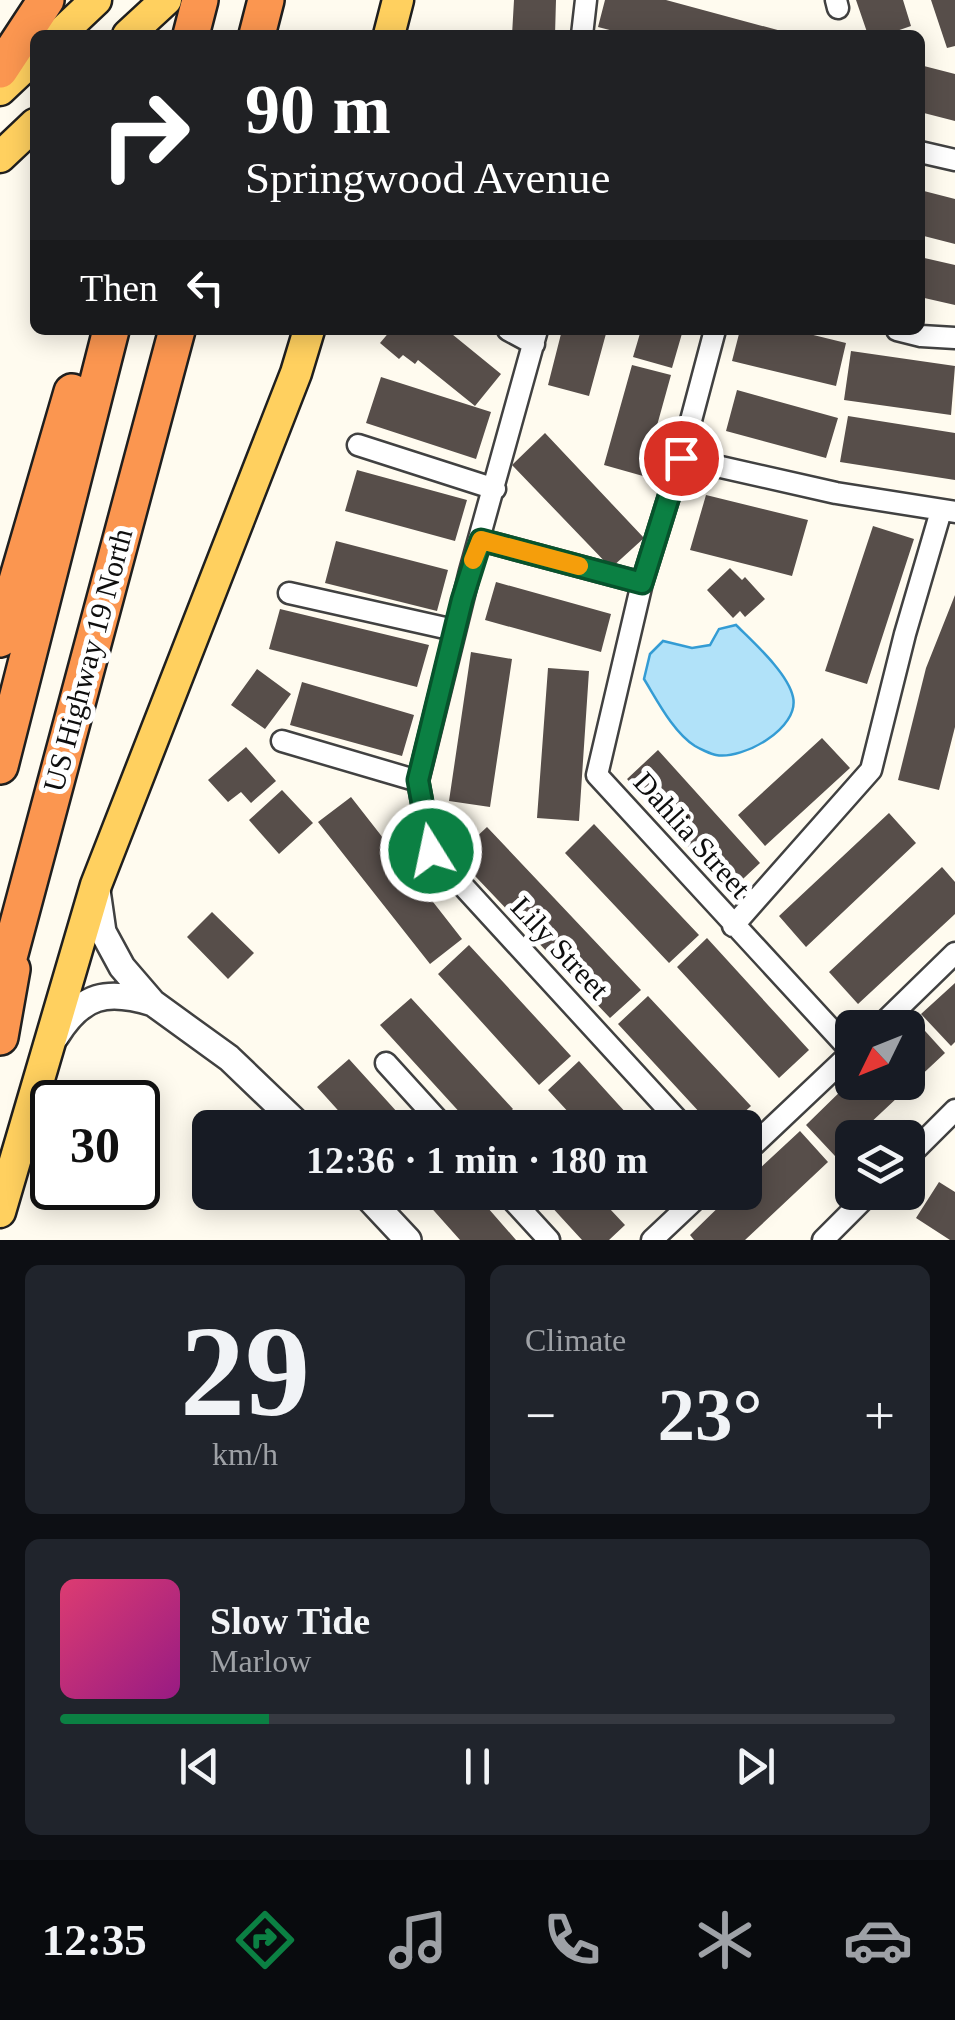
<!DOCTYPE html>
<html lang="en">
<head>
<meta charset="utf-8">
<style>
	:root { --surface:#171b24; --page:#20242c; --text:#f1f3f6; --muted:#9ea1a6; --line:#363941; --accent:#0b8043 }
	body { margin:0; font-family:"Times New Roman",serif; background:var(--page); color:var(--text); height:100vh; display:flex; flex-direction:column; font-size:38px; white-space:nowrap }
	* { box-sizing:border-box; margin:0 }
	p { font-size:32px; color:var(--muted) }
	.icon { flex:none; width:55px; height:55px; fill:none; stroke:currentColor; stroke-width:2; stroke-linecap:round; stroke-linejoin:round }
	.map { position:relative; height:1240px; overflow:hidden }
	.sheet { display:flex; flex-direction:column; gap:25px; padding:25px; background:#0d0f14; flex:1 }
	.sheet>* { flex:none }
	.guide { position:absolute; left:30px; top:30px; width:895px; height:305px; border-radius:15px; box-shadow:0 5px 25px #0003; background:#202124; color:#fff; overflow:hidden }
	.needle { width:65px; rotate:227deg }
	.tools { position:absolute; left:835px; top:1010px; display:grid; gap:20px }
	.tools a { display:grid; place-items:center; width:90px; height:90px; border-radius:15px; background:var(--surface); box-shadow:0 5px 25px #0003; font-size:50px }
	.speed { position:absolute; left:30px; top:1080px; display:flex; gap:20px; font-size:50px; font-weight:700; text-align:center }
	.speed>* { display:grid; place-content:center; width:130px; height:130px; border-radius:50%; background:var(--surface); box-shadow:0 5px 25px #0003; line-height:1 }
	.speed .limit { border:5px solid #111; border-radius:15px; background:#fff; color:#111 }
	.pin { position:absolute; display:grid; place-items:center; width:85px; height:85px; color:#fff; margin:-42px; border:5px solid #fff; border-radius:50%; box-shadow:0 2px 10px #0007 }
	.me { position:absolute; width:110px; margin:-55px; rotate:350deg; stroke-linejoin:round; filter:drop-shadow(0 0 8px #0008) }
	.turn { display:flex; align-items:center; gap:35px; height:210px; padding:0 50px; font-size:45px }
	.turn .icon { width:130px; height:130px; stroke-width:2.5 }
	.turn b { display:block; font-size:70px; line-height:85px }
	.then { display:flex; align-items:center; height:95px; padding:0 50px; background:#0003; gap:20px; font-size:38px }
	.big { font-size:75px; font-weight:700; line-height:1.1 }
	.sheet .tile { flex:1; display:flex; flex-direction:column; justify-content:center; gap:15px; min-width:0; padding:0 35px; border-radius:15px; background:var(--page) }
	.sheet .dial { align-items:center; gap:0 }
	.dial b { font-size:130px; line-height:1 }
	.song { display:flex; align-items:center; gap:30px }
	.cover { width:120px; height:120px; border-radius:15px; background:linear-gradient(135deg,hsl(340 70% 55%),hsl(310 70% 35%)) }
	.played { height:10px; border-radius:5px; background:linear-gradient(90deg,var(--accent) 25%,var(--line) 25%) }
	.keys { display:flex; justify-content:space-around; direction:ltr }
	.heat { display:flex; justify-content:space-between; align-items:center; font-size:55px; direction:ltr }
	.sheet .tiles { flex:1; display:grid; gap:25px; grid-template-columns:1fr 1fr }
	.tile:last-child { grid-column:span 2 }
	.trip { position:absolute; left:192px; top:1110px; width:570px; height:100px; border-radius:15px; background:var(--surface); box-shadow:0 5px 25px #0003; font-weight:700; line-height:100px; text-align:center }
	.tabs { display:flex; height:160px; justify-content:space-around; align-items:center; background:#090b0e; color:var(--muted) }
	.tabs .icon { width:70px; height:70px }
	.tabs .active { color:var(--accent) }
	.tabs b { font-size:45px; color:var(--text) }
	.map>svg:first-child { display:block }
	.water { fill:#b1e2f9; stroke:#349cd4; stroke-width:2.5 }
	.building { fill:#574e4a }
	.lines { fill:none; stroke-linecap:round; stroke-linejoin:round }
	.minor-casing { stroke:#414141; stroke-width:25 }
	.tertiary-casing { stroke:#414141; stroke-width:30 }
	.primary-casing { stroke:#1f1f1f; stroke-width:35 }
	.motorway-casing { stroke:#1f1f1f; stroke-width:40 }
	.minor { stroke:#fff; stroke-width:20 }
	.tertiary { stroke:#fff; stroke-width:25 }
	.primary { stroke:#ffd05f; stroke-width:30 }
	.motorway { stroke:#fb9650; stroke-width:35 }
	.route-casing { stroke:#07532c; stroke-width:25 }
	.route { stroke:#0b8043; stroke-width:18 }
	.slow { stroke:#f59e0b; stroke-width:18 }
	.labels { text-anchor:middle; stroke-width:10; stroke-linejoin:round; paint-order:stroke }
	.street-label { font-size:30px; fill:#0e0e0e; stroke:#fff }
</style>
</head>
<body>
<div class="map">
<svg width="955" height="1240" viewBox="0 0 955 1240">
	<rect width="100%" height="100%" fill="#fffbef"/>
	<path class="water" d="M736,625C753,642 788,673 793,697C800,728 743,760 716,755C711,754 700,749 695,746C673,732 657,700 644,679L650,654L663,641L692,648L710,645L719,629Z"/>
	<path class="building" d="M514,0H556L555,35H512Z
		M605,0H666L796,35H629L598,27Z
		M856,0H903L911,26L885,35H868Z
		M931,0H955V46L947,48Z
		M920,65L955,74V121L920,112Z
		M920,190L955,199V244L920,235Z
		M920,257L955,265V305L920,297Z
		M391,330H447L501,374L475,406L418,360L415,364L403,355L399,359L380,343Z
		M562,330H607L589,396L548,385Z
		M641,330H683L672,368L633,357Z
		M740,330H793L846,343L836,386L732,361Z
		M851,351L955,366L951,415L844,400Z
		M632,365L671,375L643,476L604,465Z
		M381,377L491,412L476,459L366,423Z
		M737,390L838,418L826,458L726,431Z
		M848,416L955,433V480L840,462Z
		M545,433L644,538L611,568L512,465Z
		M357,470L467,500L455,541L345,511Z
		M706,495L808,520L792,576L690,550Z
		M873,526L914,539L867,684L825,671Z
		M336,541L448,570L437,611L325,583Z
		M730,568L742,580L745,577L765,599L745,617L740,611L733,618L707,590Z
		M496,582L611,614L601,652L485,620Z
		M955,595V727L939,790L898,780L926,668Z
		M280,609L429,645L417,687L269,649Z
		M471,652L512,659L490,807L449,801Z
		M548,668L589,671L579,821L537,818Z
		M257,669L291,694L265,729L231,705Z
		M302,682L414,715L402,756L290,725Z
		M822,738L850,768L765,846L738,815Z
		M246,747L276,781L251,803L241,792L228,802L208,780Z
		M658,750L760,863L729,892L627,779Z
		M282,790L313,823L279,854L249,820Z
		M351,797L462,939L430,964L318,822Z
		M889,813L916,843L806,947L779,916Z
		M594,824L699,935L669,963L565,853Z
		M487,827L641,990L610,1018L456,856Z
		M942,867L955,882V914L858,1004L829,972Z
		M212,912L254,953L228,979L187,937Z
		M707,938L809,1050L779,1078L677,967Z
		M469,945L571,1056L539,1085L438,974Z
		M955,983V1042L951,1046L921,1014Z
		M648,996L751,1106L727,1128H714L618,1024Z
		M411,998L513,1109L493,1128H474L380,1025Z
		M916,1021L945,1053L835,1156L806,1125L850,1082H908V1029Z
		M349,1059L398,1113L412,1128H354L317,1087Z
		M579,1061L617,1103L640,1128H583L548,1090Z
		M800,1131L828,1162L745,1240H694L690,1235L734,1192H745V1182Z
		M939,1182L955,1192V1240H950L916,1218Z
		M438,1192H474L516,1240H460L427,1203Z
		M538,1192H594L625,1225L609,1240H582Z"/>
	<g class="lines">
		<defs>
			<path id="minor" d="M836,0L838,8
				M582,35L586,0
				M920,152L955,160
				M508,330L534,344
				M537,330L470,571L418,781L431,851L685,1128
				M715,330L681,458L642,583L597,775L852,1052
				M897,330L921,336L955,338
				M358,445L495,489
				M681,458L836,493L955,512
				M481,540L642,583
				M289,593L454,630
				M282,741L418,781
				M733,926L871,770L905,634L941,511
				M878,1028L955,953
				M386,1063L445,1128
				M745,1153L852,1052
				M908,1157L955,1110
				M505,1192L549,1240
				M652,1240L703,1192
				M823,1240L871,1192"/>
			<path id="tertiary" d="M97,890L103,932L122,967L153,1003L229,1058L302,1128
				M56,1036C82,994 107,989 153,1003
				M363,1192L408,1240"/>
			<path id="primary" d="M59,35L96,0
				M128,35L166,0
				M389,35L398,0
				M0,90L35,57
				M0,157L35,124
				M0,1212L96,885L296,373L309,330"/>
			<path id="motorway" d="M191,35L200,0
				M257,35L266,0
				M0,70L46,0
				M0,639L72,392
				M0,766L111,330
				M0,991L177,330
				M0,1037L12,969"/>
		</defs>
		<use href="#minor" class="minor-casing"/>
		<use href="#tertiary" class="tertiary-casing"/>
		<use href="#primary" class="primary-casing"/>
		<use href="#motorway" class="motorway-casing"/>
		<use href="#minor" class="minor"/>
		<use href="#tertiary" class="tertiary"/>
		<use href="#primary" class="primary"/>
		<use href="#motorway" class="motorway"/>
	</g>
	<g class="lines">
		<defs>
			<path id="route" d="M431,851L418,780L462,600L481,540L642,583L681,458"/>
		</defs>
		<use href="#route" class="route-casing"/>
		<use href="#route" class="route"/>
		<path class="slow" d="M473,560L481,540L579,566"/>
	</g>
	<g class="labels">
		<g class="street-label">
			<text transform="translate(88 660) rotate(-75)" y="10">US Highway 19 North</text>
			<text transform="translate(692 835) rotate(48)" y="10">Dahlia Street</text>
			<text transform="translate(560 948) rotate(47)" y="10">Lily Street</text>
		</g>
	</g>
</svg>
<div class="tools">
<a><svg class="needle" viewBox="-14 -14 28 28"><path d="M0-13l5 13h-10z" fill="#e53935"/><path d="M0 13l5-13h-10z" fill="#9ea1a6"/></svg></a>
<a><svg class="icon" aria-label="layers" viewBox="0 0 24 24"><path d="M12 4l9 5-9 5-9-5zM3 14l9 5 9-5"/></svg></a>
</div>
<div class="speed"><div class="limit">30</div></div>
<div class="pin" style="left:681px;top:458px;background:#d93025"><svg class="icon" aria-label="arrive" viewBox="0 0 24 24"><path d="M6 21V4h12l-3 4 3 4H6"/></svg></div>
<svg class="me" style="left:431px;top:851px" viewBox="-20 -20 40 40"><circle r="17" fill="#0b8043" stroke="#fff" stroke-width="3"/><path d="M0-11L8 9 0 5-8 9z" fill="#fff"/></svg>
<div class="trip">12:36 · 1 min · 180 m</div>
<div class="guide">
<div class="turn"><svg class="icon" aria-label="right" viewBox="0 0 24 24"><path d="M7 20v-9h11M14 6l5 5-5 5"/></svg><div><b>90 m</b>Springwood Avenue</div></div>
<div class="then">Then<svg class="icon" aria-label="left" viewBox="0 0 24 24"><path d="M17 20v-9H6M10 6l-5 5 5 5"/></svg></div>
</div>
</div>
<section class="sheet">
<div class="tiles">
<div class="tile dial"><b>29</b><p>km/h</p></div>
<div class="tile"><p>Climate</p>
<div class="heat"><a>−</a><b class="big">23°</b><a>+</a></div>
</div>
<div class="tile">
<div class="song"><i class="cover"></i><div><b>Slow Tide</b><p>Marlow</p></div></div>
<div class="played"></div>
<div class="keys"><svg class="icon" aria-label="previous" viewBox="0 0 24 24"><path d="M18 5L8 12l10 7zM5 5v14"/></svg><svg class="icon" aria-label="pause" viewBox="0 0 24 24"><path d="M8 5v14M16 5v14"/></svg><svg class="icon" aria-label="next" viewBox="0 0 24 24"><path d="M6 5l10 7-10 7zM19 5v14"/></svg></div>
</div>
</div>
</section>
<nav class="tabs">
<b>12:35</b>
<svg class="icon active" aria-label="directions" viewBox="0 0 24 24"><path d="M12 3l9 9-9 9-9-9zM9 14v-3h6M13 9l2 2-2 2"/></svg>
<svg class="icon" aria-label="music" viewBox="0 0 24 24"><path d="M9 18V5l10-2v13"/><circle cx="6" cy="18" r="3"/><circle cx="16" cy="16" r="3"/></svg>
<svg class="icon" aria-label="phone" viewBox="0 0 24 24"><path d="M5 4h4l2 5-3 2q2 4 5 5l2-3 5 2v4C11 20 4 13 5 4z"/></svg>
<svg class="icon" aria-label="climate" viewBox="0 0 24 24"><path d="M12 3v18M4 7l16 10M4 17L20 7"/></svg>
<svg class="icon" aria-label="car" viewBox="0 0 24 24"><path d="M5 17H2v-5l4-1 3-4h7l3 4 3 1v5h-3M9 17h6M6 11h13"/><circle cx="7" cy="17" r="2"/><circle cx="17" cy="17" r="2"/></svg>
</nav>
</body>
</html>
